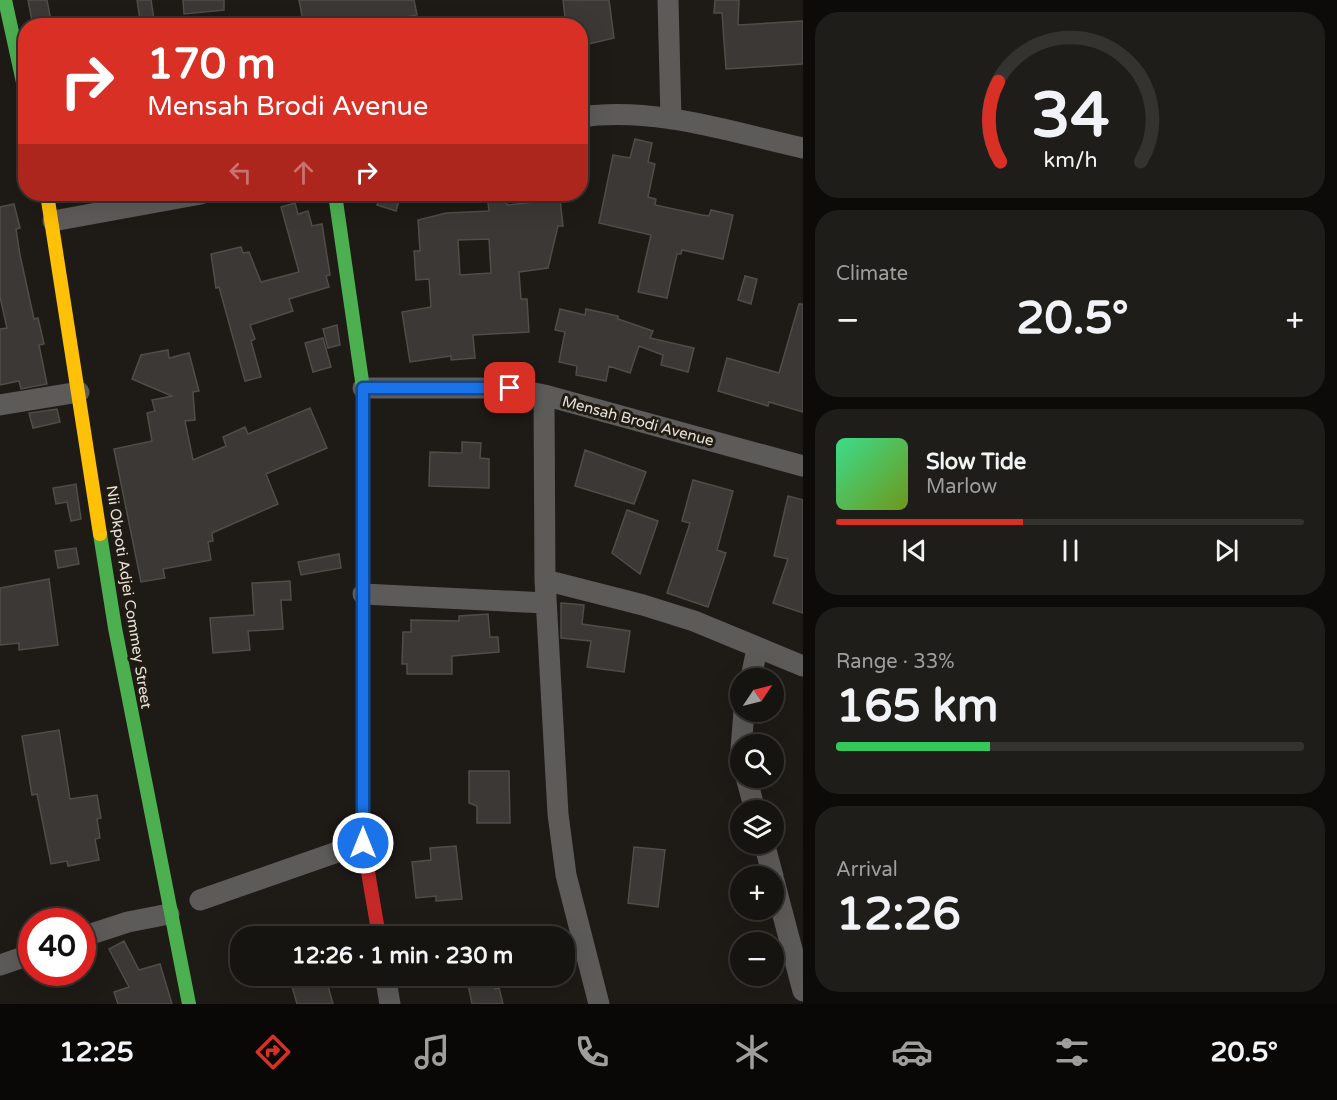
<!DOCTYPE html>
<html lang="en">
<head>
<meta charset="utf-8">
<style>
	:root { --surface:#161410; --page:#1f1d19; --text:#f1f3f6; --muted:#9e9e9f; --line:#353330; --accent:#d93025 }
	body { margin:0; font-family:"Varela Round",sans-serif; background:var(--page); color:var(--text); height:100vh; display:flex; flex-direction:column; font-size:22px; white-space:nowrap }
	* { box-sizing:border-box; margin:0 }
	p { font-size:20px; color:var(--muted) }
	.icon { flex:none; width:33px; height:33px; fill:none; stroke:currentColor; stroke-width:2; stroke-linecap:round; stroke-linejoin:round }
	.map { position:relative; flex:1; overflow:hidden }
	.panel { display:flex; flex-direction:column; gap:12px; padding:12px; background:#0c0b09; width:534px }
	.panel>* { flex:none }
	.top-card { position:absolute; left:18px; top:18px; width:570px; height:183px; border-radius:24px; box-shadow:0 6px 24px #0002,0 0 0 2px var(--line); background:#d93025; color:#fff; overflow:hidden }
	.needle { width:39px; rotate:55deg }
	.controls { position:absolute; left:730px; top:668px; display:grid; gap:12px }
	.controls a { display:grid; place-items:center; width:54px; height:54px; border-radius:50%; background:var(--surface); box-shadow:0 6px 24px #0002,0 0 0 2px var(--line); font-size:30px }
	.speed { position:absolute; left:18px; top:908px; display:flex; gap:12px; font-size:30px; font-weight:700; text-align:center }
	.speed>* { display:grid; place-content:center; width:78px; height:78px; border-radius:50%; background:var(--surface); box-shadow:0 6px 24px #0002,0 0 0 2px var(--line); line-height:1 }
	.speed .limit { border:9px solid #d22; background:#fff; color:#111 }
	.pin { position:absolute; display:grid; place-items:center; width:51px; height:51px; color:#fff; margin:-26px; border-radius:12px; box-shadow:0 3px 9px #0006 }
	.me { position:absolute; width:66px; margin:-33px; rotate:0deg; stroke-linejoin:round; filter:drop-shadow(0 0 4px #0008) }
	.turn { display:flex; align-items:center; gap:21px; height:126px; padding:0 30px; font-size:27px }
	.turn .icon { width:78px; height:78px; stroke-width:2.5 }
	.turn b { display:block; font-size:42px; line-height:51px }
	.lanes { display:flex; align-items:center; height:57px; padding:0 30px; background:#0003; justify-content:center; gap:30px; direction:ltr }
	.lanes .off { opacity:.35 }
	.big { font-size:45px; font-weight:700; line-height:1.1 }
	.panel .widget { flex:1; display:flex; flex-direction:column; justify-content:center; gap:9px; min-width:0; padding:0 21px; border-radius:24px; background:var(--page) }
	.panel .dial { align-items:center; gap:0 }
	.dial svg { height:156px; overflow:visible; fill:none; stroke:var(--line); stroke-width:7; stroke-linecap:round; text-anchor:middle }
	.dial text { fill:var(--text); stroke:none }
	.song { display:flex; align-items:center; gap:18px }
	.cover { width:72px; height:72px; border-radius:9px; background:linear-gradient(135deg,hsl(150 70% 55%),hsl(80 70% 35%)) }
	.played { height:6px; border-radius:3px; background:linear-gradient(90deg,var(--accent) 40%,var(--line) 40%) }
	.keys { display:flex; justify-content:space-around; direction:ltr }
	.heat { display:flex; justify-content:space-between; align-items:center; font-size:33px; direction:ltr }
	.charge { height:9px; border-radius:4px; background:linear-gradient(90deg,#34c759 33%,var(--line) 0) }
	.trip { position:absolute; left:230px; top:926px; width:345px; height:60px; border-radius:24px; background:var(--surface); box-shadow:0 6px 24px #0002,0 0 0 2px var(--line); font-weight:700; line-height:60px; text-align:center }
	.tab-bar { display:flex; height:96px; justify-content:space-around; align-items:center; background:#090806; color:var(--muted) }
	.tab-bar .icon { width:42px; height:42px }
	.tab-bar .on { color:var(--accent) }
	.tab-bar b { font-size:27px; color:var(--text) }
	main { display:flex; flex:1; min-height:0 }
	.map>svg:first-child { display:block }
	.building { fill:#3b3835; stroke:#504d49; stroke-width:1.5; fill-rule:evenodd }
	.lines { fill:none; stroke-linecap:round; stroke-linejoin:round }
	.street { stroke:#5c5b59; stroke-width:21 }
	.fast { stroke:#4caf50; stroke-width:14 }
	.slow { stroke:#ffc107; stroke-width:14 }
	.jam { stroke:#c62828; stroke-width:14 }
	.route-casing { stroke:#114b97; stroke-width:15 }
	.route { stroke:#1a73e8; stroke-width:10 }
	.labels { text-anchor:middle; stroke-width:6; stroke-linejoin:round; paint-order:stroke }
	.street-label { font-size:15px; fill:#e6e2dc; stroke:#211b12 }
</style>
</head>
<body>
<main>
<div class="map">
<svg width="803" height="1004" viewBox="0 0 803 1004">
	<rect width="100%" height="100%" fill="#1e1a16"/>
	<path class="building" d="M28,0H47L52,26H33Z
		M137,0H151L155,26H141Z
		M183,0H224V10L184,14Z
		M299,0H414L417,15L358,26H304Z
		M563,0H609L614,38L580,46V26H566Z
		M715,0H739L738,25L803,21V64L726,69L722,13H714Z
		M635,139L652,143L648,162L655,164L648,197L656,199L655,205L702,215L709,216L711,210L733,215L723,259L682,250L681,254H677L667,298L638,292L651,235L599,223L613,155L630,158Z
		M380,194H401L396,211L377,205Z
		M487,194H506L507,205L560,199L563,226H558L548,268L519,272L521,299H527L529,332L473,335L475,358L451,360V356L410,362L402,312L431,307L429,279L416,280L414,251H420L418,220L446,213L489,211ZM489,239L491,273L460,275L458,240Z
		M295,203L298,214L308,211L312,226L322,224L330,275L326,276L329,287L289,299L293,311L250,325L255,339L251,341L261,377L245,381L219,287L216,288L211,254L241,247L243,253L249,252L261,282L299,272L281,207Z
		M14,204L20,228L16,229L20,255L34,319L38,318L44,344L39,345L47,384L21,389L19,381L0,385V329L7,328L0,297V207Z
		M745,276L757,279L751,304L738,300Z
		M799,304H803V412L769,402L768,406L718,391L727,358L779,373Z
		M560,309L585,315L586,309L618,316V319L653,331L650,338L694,348L688,372L661,365L663,355L639,346L630,373L609,366L606,381L576,375L577,366L559,362L565,332L555,330Z
		M337,325L340,345L328,348L323,329Z
		M323,338L331,367L313,372L305,343Z
		M168,350L169,358L189,353L199,391L193,392L195,420L185,421L193,460L226,446L223,437L245,427L248,434L310,408L327,448L266,474L278,504L212,533L213,541L208,542L211,560L163,569L165,578L141,582L114,449L152,441L147,413L155,411L152,400L172,396L132,379L141,355Z
		M57,409L60,422L33,428L29,413Z
		M462,442L481,443L480,458L489,459V488L429,486L430,452L462,453Z
		M585,450L646,472L634,504L575,486Z
		M693,480L733,491L717,550L726,553L708,607L667,593L690,523L682,521Z
		M76,484L81,519L71,521L67,502L56,504L53,488Z
		M788,496L803,500V613L773,603L788,559L774,556Z
		M627,510L658,521L640,574L612,553Z
		M76,548L79,564L58,568L55,551Z
		M339,554L341,568L301,575L298,562Z
		M49,579L58,645L19,650V643L0,645V588Z
		M290,581L291,600H281L283,629L248,631L250,650L213,653L210,618L254,615L252,583Z
		M561,603L584,605L582,624L630,631L624,672L587,667L591,641L561,638Z
		M488,614L490,637H498L499,652L452,656V674H407V664H402L403,632H411V620L459,621V616Z
		M59,730L70,799L97,795L101,818L97,819L100,838L95,839L99,860L68,866L67,861L51,864L37,794L32,795L22,736Z
		M469,771H509L510,823H477V806L469,803Z
		M456,846L462,899L436,901V896L416,898L412,862L431,860L430,848Z
		M634,847L665,850L658,907L628,903Z
		M124,941L139,970L160,964L172,1004H118L114,992L129,987L109,949Z
		M325,975L333,1004H297L291,983Z
		M466,975H492L495,989L499,988L503,1004H472Z"/>
	<g class="lines">
		<path class="street" d="M668,0L671,119
			M580,117C654,106 731,132 803,148
			M53,221L201,194
			M363,388H510L544,395L803,466
			M544,395L545,580L558,814L566,875L599,1004
			M0,405L79,392
			M545,580L643,605L694,621L803,666
			M363,594L546,603
			M751,678L757,649
			M741,749L744,711
			M746,777L755,810
			M764,843L773,876
			M774,881L803,991
			M200,900L363,843
			M82,937L128,922L169,914
			M0,965L32,954
			M385,975L390,1004"/>
		<path class="fast" d="M5,0L26,96
			M335,194L363,388V671
			M100,534L115,628L189,1004"/>
		<path class="slow" d="M47,194L100,534"/>
		<path class="jam" d="M363,671V843L379,936"/>
	</g>
	<g class="lines">
		<defs>
			<path id="route" d="M363,843V388H510"/>
		</defs>
		<use href="#route" class="route-casing"/>
		<use href="#route" class="route"/>
	</g>
	<g class="labels">
		<g class="street-label">
			<text transform="translate(638 421) rotate(15)" y="5">Mensah Brodi Avenue</text>
			<text transform="translate(129 597) rotate(81)" y="5">Nii Okpoti Adjei Commey Street</text>
		</g>
	</g>
</svg>
<div class="controls">
<a><svg class="needle" viewBox="-14 -14 28 28"><path d="M0-13l5 13h-10z" fill="#e53935"/><path d="M0 13l5-13h-10z" fill="#9e9e9f"/></svg></a>
<a><svg class="icon" aria-label="search" viewBox="0 0 24 24"><circle cx="10" cy="10" r="6"/><path d="M15 15l6 6"/></svg></a>
<a><svg class="icon" aria-label="layers" viewBox="0 0 24 24"><path d="M12 4l9 5-9 5-9-5zM3 14l9 5 9-5"/></svg></a>
<a>+</a>
<a>−</a>
</div>
<div class="speed"><div class="limit">40</div></div>
<div class="pin" style="left:510px;top:388px;background:#d93025"><svg class="icon" aria-label="arrive" viewBox="0 0 24 24"><path d="M6 21V4h12l-3 4 3 4H6"/></svg></div>
<svg class="me" style="left:363px;top:843px" viewBox="-20 -20 40 40"><circle r="17" fill="#1a73e8" stroke="#fff" stroke-width="3"/><path d="M0-11L8 9 0 5-8 9z" fill="#fff"/></svg>
<div class="trip">12:26 · 1 min · 230 m</div>
<div class="top-card">
<div class="turn"><svg class="icon" aria-label="right" viewBox="0 0 24 24"><path d="M7 20v-9h11M14 6l5 5-5 5"/></svg><div><b>170 m</b>Mensah Brodi Avenue</div></div>
<div class="lanes"><svg class="icon off" aria-label="left" viewBox="0 0 24 24"><path d="M17 20v-9H6M10 6l-5 5 5 5"/></svg><svg class="icon off" aria-label="ahead" viewBox="0 0 24 24"><path d="M12 20V5M6 11l6-6 6 6"/></svg><svg class="icon" aria-label="right" viewBox="0 0 24 24"><path d="M7 20v-9h11M14 6l5 5-5 5"/></svg></div>
</div>
</div>
<section class="panel">
<div class="widget dial"><svg viewBox="0 0 100 80">
<path d="M14 69A42 42 0 1 1 86 69"/>
<path d="M14 69A42 42 0 0 1 13 28" stroke="#d93025"/>
<text x="50" y="56" font-size="32" font-weight="700">34</text>
<text x="50" y="72" font-size="11">km/h</text>
</svg></div>
<div class="widget"><p>Climate</p>
<div class="heat"><a>−</a><b class="big">20.5°</b><a>+</a></div>
</div>
<div class="widget">
<div class="song"><i class="cover"></i><div><b>Slow Tide</b><p>Marlow</p></div></div>
<div class="played"></div>
<div class="keys"><svg class="icon" aria-label="previous" viewBox="0 0 24 24"><path d="M18 5L8 12l10 7zM5 5v14"/></svg><svg class="icon" aria-label="pause" viewBox="0 0 24 24"><path d="M8 5v14M16 5v14"/></svg><svg class="icon" aria-label="next" viewBox="0 0 24 24"><path d="M6 5l10 7-10 7zM19 5v14"/></svg></div>
</div>
<div class="widget"><p>Range · 33%</p><b class="big">165 km</b><div class="charge"></div></div>
<div class="widget"><p>Arrival</p><b class="big">12:26</b></div>
</section>
</main>
<nav class="tab-bar">
<b>12:25</b>
<svg class="icon on" aria-label="directions" viewBox="0 0 24 24"><path d="M12 3l9 9-9 9-9-9zM9 14v-3h6M13 9l2 2-2 2"/></svg>
<svg class="icon" aria-label="music" viewBox="0 0 24 24"><path d="M9 18V5l10-2v13"/><circle cx="6" cy="18" r="3"/><circle cx="16" cy="16" r="3"/></svg>
<svg class="icon" aria-label="phone" viewBox="0 0 24 24"><path d="M5 4h4l2 5-3 2q2 4 5 5l2-3 5 2v4C11 20 4 13 5 4z"/></svg>
<svg class="icon" aria-label="climate" viewBox="0 0 24 24"><path d="M12 3v18M4 7l16 10M4 17L20 7"/></svg>
<svg class="icon" aria-label="car" viewBox="0 0 24 24"><path d="M5 17H2v-5l4-1 3-4h7l3 4 3 1v5h-3M9 17h6M6 11h13"/><circle cx="7" cy="17" r="2"/><circle cx="17" cy="17" r="2"/></svg>
<svg class="icon" aria-label="filters" viewBox="0 0 24 24"><path d="M4 7h16M4 17h16"/><circle cx="9" cy="7" r="2"/><circle cx="15" cy="17" r="2"/></svg>
<b>20.5°</b>
</nav>
</body>
</html>
